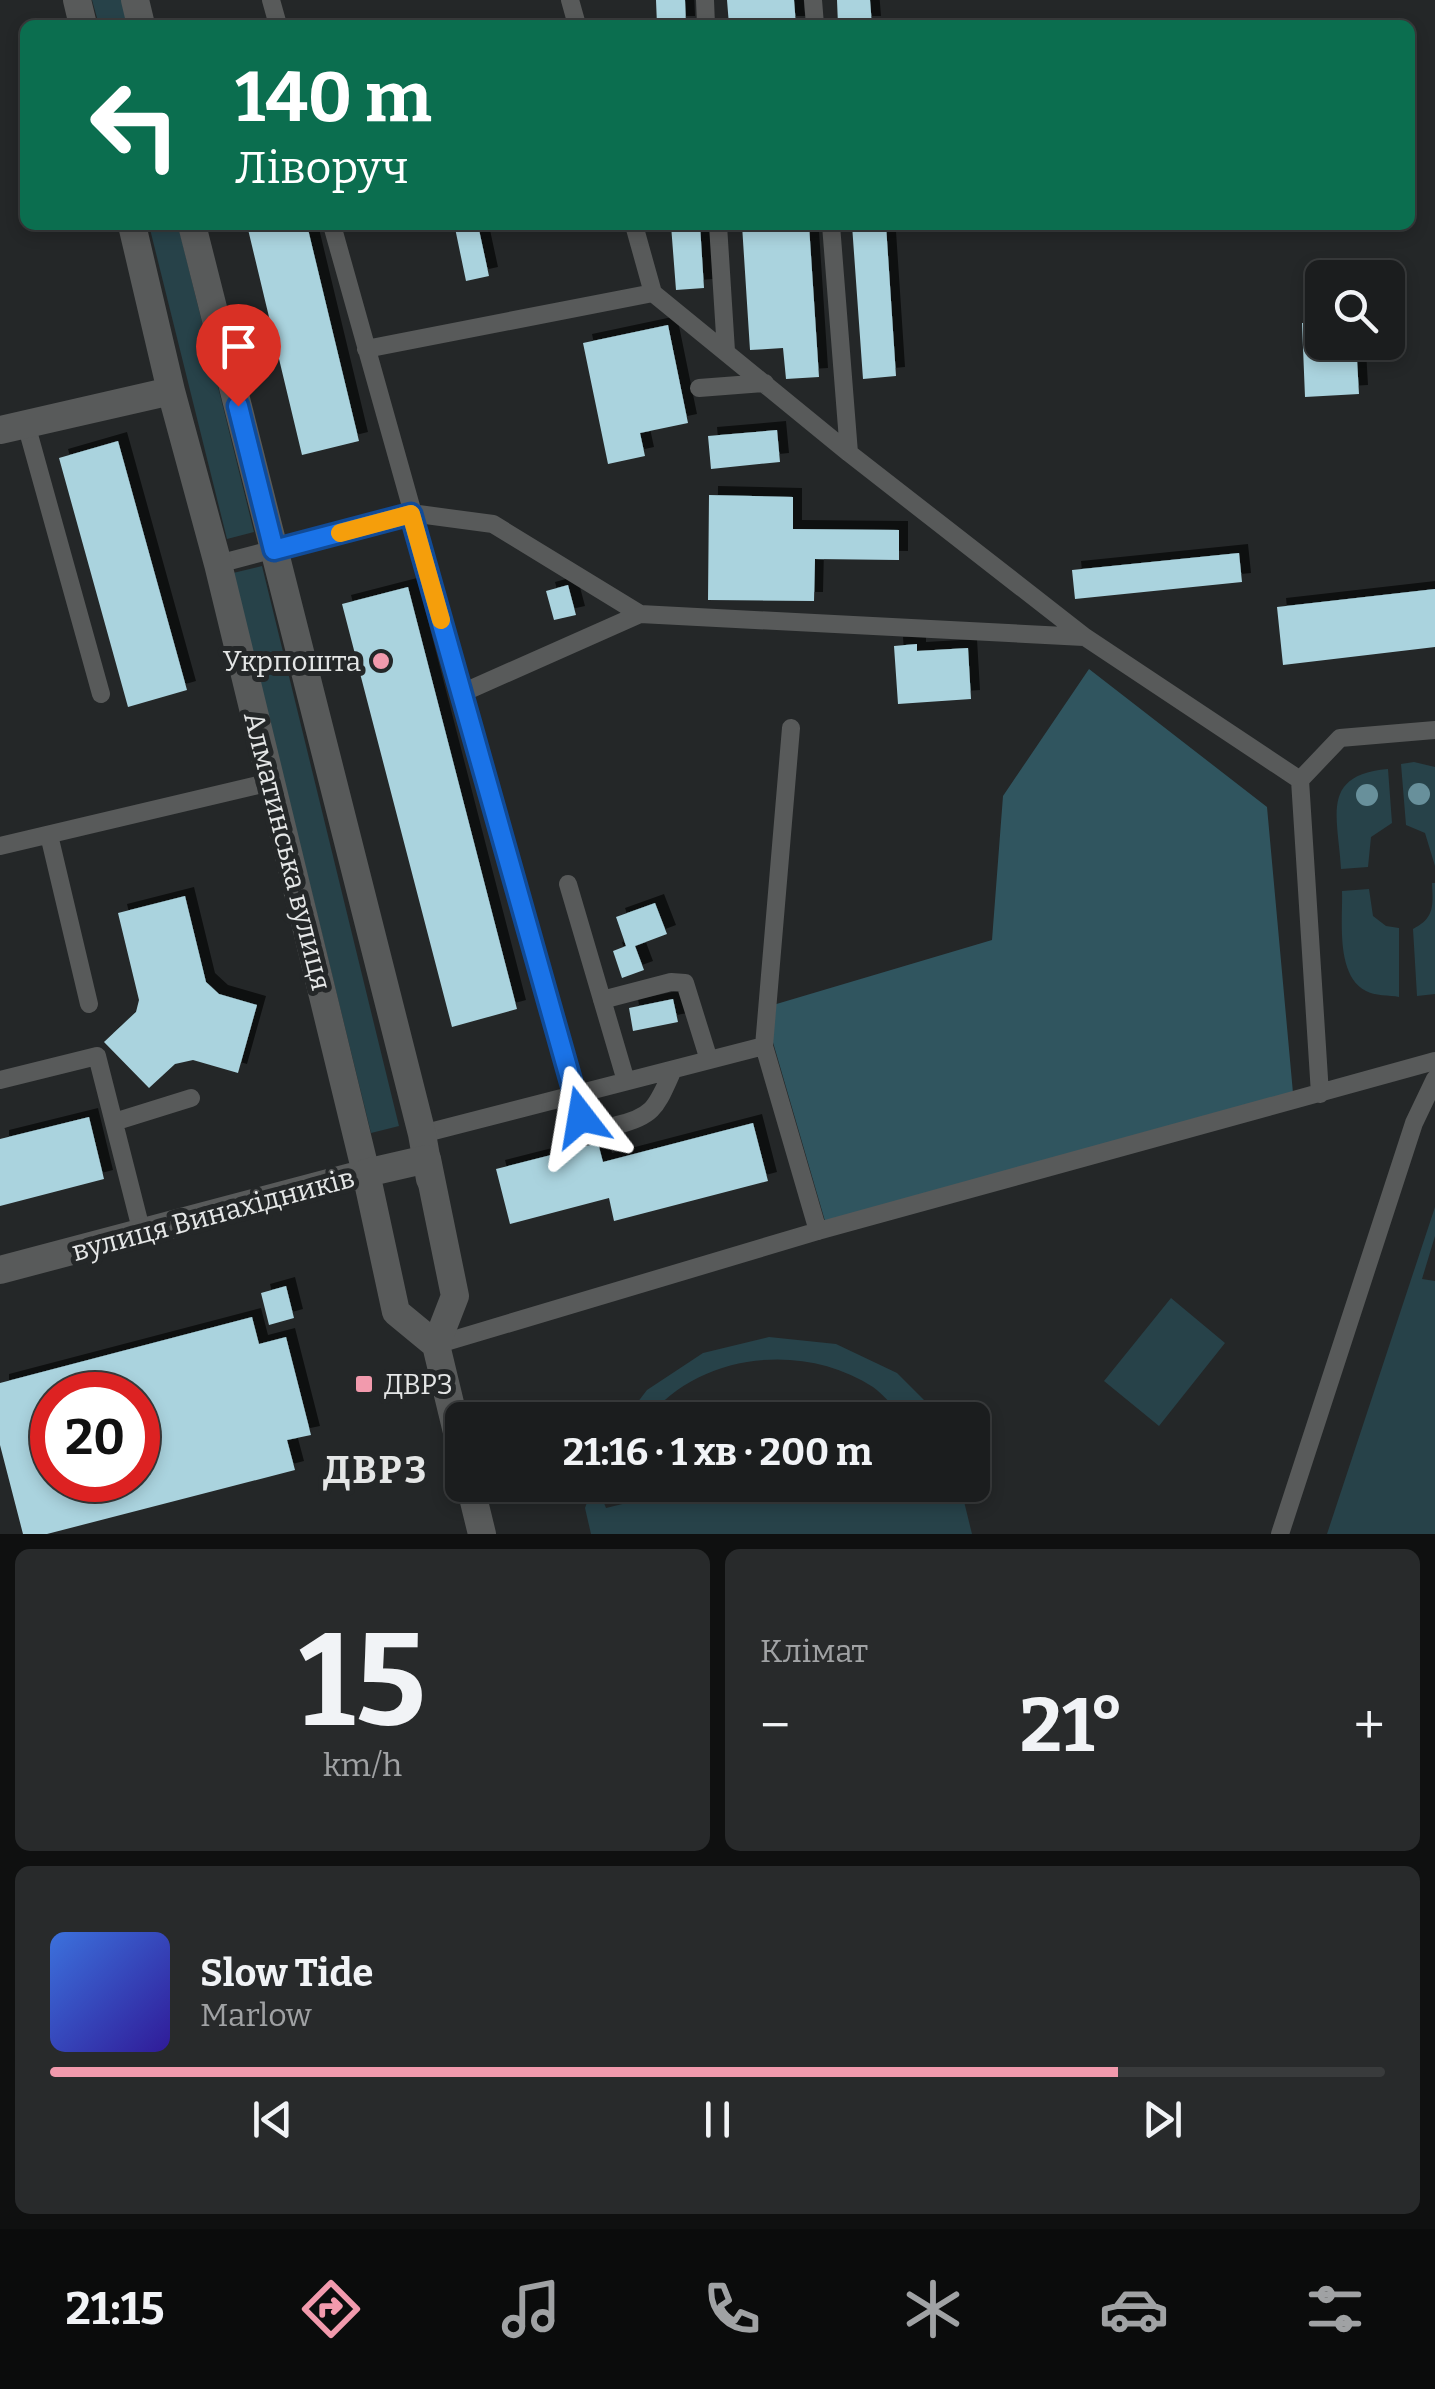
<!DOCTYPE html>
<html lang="uk">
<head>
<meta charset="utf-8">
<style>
	:root { --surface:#1b1d1e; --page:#282a2b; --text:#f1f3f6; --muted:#a0a2a4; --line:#393b3c; --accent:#f29aad }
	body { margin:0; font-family:Bitter,serif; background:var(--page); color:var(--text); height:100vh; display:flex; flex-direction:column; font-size:38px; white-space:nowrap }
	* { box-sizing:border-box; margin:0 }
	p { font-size:32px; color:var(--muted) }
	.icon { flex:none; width:55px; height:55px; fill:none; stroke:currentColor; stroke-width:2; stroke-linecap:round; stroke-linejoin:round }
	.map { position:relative; height:1534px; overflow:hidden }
	.details { display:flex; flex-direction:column; gap:15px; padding:15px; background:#0f1010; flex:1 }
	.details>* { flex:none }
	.banner { position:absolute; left:20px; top:20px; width:1395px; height:210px; border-radius:15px; box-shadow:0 5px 15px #0003,0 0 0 2px var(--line); background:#0b6e4f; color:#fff; overflow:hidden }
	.buttons { position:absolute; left:1305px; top:260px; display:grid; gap:20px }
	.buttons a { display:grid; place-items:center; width:100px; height:100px; border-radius:15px; background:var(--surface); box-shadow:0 5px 15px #0003,0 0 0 2px var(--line); font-size:50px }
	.speed { position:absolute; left:30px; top:1372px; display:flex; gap:20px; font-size:50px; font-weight:700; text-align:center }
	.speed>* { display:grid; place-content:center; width:130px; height:130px; border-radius:50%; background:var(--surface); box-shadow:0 5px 15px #0003,0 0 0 2px var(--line); line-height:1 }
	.speed .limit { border:15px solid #d22; background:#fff; color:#111 }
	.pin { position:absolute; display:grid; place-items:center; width:85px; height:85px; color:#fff; margin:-102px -42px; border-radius:50% 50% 50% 0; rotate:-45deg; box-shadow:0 0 10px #0007 }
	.pin .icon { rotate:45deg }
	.me { position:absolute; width:110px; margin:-55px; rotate:346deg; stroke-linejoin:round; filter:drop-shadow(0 0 8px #0008) }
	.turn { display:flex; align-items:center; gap:35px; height:210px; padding:0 50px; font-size:45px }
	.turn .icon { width:130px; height:130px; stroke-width:2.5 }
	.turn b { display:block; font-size:70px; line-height:85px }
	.big { font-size:75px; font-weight:700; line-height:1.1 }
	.details .widget { flex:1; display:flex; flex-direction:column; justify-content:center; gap:15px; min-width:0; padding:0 35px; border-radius:15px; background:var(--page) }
	.details .dial { align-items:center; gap:0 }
	.dial b { font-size:130px; line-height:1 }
	.song { display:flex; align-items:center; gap:30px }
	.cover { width:120px; height:120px; border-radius:15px; background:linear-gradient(135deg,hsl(220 70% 55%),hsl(250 70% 35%)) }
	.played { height:10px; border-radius:5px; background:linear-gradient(90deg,var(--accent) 80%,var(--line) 80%) }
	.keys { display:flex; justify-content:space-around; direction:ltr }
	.heat { display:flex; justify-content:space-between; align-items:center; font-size:55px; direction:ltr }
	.details .tiles { flex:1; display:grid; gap:15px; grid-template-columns:1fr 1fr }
	.widget:last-child { grid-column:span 2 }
	.trip { position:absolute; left:445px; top:1402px; width:545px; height:100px; border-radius:15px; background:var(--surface); box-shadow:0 5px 15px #0003,0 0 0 2px var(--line); font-weight:700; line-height:100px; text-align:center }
	.tab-bar { display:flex; height:160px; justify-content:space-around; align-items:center; background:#0b0c0c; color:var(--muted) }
	.tab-bar .icon { width:70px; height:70px }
	.tab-bar .current { color:var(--accent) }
	.tab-bar b { font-size:45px; color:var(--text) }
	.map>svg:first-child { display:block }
	.green { fill:#274249 }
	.forest { fill:#30555f }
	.building { fill:#aad3de; fill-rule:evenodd; filter:url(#shadow) }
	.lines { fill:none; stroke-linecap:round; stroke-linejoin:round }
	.service { stroke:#585a5a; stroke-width:18 }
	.minor { stroke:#585a5a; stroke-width:28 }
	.tertiary { stroke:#585a5a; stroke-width:28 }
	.tree { fill:#68909b }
	.route-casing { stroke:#114b97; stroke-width:25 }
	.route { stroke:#1a73e8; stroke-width:18 }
	.slow { stroke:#f59e0b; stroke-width:18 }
	.poi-dot { fill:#f29aad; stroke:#242728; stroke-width:4 }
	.labels { text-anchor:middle; stroke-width:10; stroke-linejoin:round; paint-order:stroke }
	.poi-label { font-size:28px; fill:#e4e6e6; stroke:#242728; text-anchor:end }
	.street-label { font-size:28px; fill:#e4e6e6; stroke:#242728 }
	.district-label { font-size:38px; font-weight:bold; letter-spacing:2.5px; fill:#e4e6e6; stroke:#242728 }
</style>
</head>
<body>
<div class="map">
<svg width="1435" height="1534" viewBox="0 0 1435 1534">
	<defs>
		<filter id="shadow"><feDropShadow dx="9" dy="-9" stdDeviation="0" flood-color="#0009"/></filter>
	</defs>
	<rect width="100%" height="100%" fill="#242728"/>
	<path class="green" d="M92,0H123L129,25H99Z
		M149,225H178L254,532L227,539Z
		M262,566L399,1126L371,1133L233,573Z
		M1414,762L1435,767V866L1425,833L1406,825L1401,764Z
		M1388,769L1392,823L1371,837L1368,867L1341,869C1338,816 1320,775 1388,769Z
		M1432,883H1435V994L1417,996L1413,929C1435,918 1433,905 1432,883Z
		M1369,889L1373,916L1386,926L1399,928V997C1390,995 1374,996 1366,991C1335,975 1343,919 1342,891Z
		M1435,1207V1236L1422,1279L1435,1281V1534H1327Z
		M1171,1298L1225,1343L1159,1426L1104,1381Z
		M769,1337L836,1344L897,1373L944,1420H907C896,1410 885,1396 873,1387C802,1341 698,1353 646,1420H624L647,1390L703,1353Z
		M593,1485H611L604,1503L606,1508L700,1485H960L972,1534H591L585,1508Z"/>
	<path class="forest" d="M1089,669L1267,807L1293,1093L825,1221L763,1008L992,940L1003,796Z"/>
	<path class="building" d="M656,0H685L686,25H657Z
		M727,0H794L796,25H729Z
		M837,0H870L872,25H838Z
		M247,225H307L359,441L302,455Z
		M478,225L489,276L466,281L455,228Z
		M671,225H700L704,288L676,290Z
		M742,225H809L819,377L786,379L783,348L750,350Z
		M852,225H886L896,376L863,379Z
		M1322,322V342H1356L1359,394L1305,397L1302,323Z
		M668,325L688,423L640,433L645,456L608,464L583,343Z
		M777,430L780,462L711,469L708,436Z
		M118,441L187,690L128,707L59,458Z
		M709,495L793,497V529L899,530V560L815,559L814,601L708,600Z
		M1239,553L1242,582L1075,599L1072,570Z
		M568,585L576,615L554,620L546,591Z
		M408,587L517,1009L452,1027L342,604Z
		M1435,589V647L1283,665L1277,607Z
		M917,644V651L968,648L971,699L898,704L894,646Z
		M185,896L206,982L219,994L257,1005L238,1073L193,1060L175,1064L149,1088L104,1042L136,1012L139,1000L118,913Z
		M655,903L667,934L635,946L644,970L622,978L613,951L626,946L616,917Z
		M673,999L678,1022L633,1031L629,1008Z
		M89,1117L104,1179L0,1206V1139Z
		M753,1123L768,1181L614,1221L609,1198L510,1224L496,1169L598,1143L603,1162Z
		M286,1286L294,1318L269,1325L261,1293Z
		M252,1317L259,1344L286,1337L311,1435L287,1440L295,1470L47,1534H23L0,1445V1383ZM52,1395H138V1480H52Z"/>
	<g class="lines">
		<path class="service" d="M271,0L278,25
			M570,0L577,25
			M705,0L706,25
			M813,0L815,25
			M332,225L585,1126C597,1132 605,1129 617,1125C656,1116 657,1104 673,1070
			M634,225L653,293
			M718,225L726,351
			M831,225L849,453
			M366,349L653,293L849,453L1085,637L1300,780
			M699,388L765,383
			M26,424L101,694
			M218,564L411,513L493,524L640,614
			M462,693L640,614L1084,637
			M49,835L89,1004
			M0,846L271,782
			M568,884L626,1081
			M602,1000L671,982L685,983L709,1060
			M764,1046L791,728
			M0,1080L97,1056L142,1233
			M1320,1094L1300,780L1340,738L1435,730
			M114,1122L191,1098
			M422,1134L764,1046L818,1231
			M436,1345L818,1231L1435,1061
			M1280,1534L1414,1123L1435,1079"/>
		<path class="minor" d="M77,0L83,25
			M135,0L141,25
			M192,225L422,1134L430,1179
			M0,430L171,391
			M0,1270L366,1173L218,564L171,391L132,225"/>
		<path class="tertiary" d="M436,1345L396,1312L366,1173L427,1159L455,1296L436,1345L462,1453
			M470,1485L482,1534"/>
	</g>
	<g class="tree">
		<circle cx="1419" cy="794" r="11"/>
		<circle cx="1367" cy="795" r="11"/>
	</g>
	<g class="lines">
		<defs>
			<path id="route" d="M238,406L274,550L411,514L581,1117"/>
		</defs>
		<use href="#route" class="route-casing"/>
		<use href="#route" class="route"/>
		<path class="slow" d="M340,533L411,514L441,620"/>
	</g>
	<g class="poi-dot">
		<circle cx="381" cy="661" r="10"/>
		<rect x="354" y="1374" width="20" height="20" rx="5"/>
	</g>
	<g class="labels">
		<g class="poi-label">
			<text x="361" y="671">Укрпошта</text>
			<text x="384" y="1394" text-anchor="start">ДВРЗ</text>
		</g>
		<g class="street-label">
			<text transform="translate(288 851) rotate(76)" y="10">Алматинська вулиця</text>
			<text transform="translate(213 1214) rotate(-15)" y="10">вулиця Винахідників</text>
		</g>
		<g class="district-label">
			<text x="376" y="1483">ДВРЗ</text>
		</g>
	</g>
</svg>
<div class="buttons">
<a><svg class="icon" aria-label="search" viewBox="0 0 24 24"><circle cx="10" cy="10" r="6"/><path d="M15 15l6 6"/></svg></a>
</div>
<div class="speed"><div class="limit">20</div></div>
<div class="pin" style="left:238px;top:406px;background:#d93025"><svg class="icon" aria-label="arrive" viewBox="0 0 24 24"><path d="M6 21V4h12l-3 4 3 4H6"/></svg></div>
<svg class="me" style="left:581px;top:1117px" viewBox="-20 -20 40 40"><path d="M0-17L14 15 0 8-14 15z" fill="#1a73e8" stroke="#fff" stroke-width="4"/></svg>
<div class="trip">21:16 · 1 хв · 200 m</div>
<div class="banner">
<div class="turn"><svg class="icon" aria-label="left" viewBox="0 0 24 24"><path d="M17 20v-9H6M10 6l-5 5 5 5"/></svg><div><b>140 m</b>Ліворуч</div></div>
</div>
</div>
<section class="details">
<div class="tiles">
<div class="widget dial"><b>15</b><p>km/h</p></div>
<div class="widget"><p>Клімат</p>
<div class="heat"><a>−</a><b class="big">21°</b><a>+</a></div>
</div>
<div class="widget">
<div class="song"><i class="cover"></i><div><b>Slow Tide</b><p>Marlow</p></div></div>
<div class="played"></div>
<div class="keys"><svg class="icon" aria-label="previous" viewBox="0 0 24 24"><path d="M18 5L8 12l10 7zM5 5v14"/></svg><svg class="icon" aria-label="pause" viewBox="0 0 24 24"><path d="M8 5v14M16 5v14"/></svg><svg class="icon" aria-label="next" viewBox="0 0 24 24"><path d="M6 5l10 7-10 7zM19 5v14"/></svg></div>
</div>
</div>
</section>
<nav class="tab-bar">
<b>21:15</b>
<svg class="icon current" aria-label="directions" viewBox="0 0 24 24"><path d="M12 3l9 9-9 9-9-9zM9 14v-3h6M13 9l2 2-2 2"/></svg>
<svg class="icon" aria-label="music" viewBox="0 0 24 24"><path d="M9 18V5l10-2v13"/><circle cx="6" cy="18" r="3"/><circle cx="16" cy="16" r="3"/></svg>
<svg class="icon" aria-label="phone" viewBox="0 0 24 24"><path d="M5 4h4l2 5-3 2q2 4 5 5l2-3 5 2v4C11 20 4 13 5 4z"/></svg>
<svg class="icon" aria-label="climate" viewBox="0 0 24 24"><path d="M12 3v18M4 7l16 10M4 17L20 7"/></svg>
<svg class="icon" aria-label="car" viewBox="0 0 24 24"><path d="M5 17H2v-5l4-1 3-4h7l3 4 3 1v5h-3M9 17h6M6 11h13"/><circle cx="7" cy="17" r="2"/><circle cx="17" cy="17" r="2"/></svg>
<svg class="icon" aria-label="filters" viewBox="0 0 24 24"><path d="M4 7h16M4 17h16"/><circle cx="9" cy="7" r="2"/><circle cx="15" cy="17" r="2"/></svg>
</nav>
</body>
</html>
